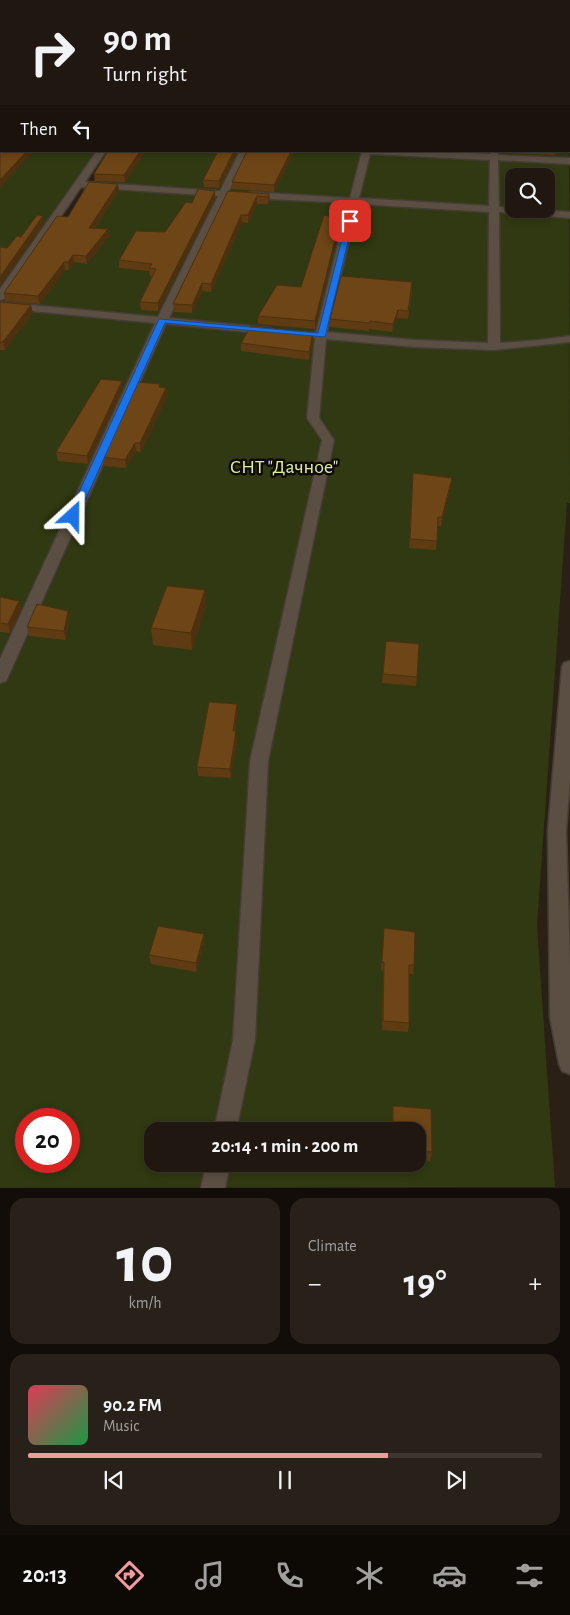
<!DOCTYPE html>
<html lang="en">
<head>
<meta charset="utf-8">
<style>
	:root { --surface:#201810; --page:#282119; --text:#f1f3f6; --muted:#a2a09f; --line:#3d3730; --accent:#f59b9e }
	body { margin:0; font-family:"Alegreya Sans",sans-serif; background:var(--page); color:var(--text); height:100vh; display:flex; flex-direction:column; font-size:19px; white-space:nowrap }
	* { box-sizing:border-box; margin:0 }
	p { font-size:16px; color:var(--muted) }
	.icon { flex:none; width:28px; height:28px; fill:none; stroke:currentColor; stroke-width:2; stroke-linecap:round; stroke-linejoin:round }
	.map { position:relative; height:1188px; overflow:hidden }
	.drawer { display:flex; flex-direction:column; gap:10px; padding:10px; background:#120d09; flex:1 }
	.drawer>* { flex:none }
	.top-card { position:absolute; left:0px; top:0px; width:570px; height:152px; box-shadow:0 2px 8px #0003,0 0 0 1px var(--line); background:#201810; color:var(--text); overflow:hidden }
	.fabs { position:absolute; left:505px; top:168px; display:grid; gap:10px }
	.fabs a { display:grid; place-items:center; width:50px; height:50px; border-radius:10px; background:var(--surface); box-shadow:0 2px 8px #0003,0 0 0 1px var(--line); font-size:25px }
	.speed { position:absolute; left:15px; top:1108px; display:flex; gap:10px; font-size:25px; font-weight:700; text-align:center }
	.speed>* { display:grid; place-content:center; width:65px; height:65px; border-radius:50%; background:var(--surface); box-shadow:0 2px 8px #0003,0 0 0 1px var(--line); line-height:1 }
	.speed .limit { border:8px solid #d22; background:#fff; color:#111 }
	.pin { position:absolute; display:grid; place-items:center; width:42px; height:42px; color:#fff; margin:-21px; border-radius:10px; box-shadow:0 2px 8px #0006 }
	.me { position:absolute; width:55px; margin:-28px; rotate:24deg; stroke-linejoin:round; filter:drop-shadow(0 0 4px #0008) }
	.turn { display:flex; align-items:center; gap:18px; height:105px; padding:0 20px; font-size:22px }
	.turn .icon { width:65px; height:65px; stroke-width:2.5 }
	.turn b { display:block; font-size:35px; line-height:42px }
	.then { display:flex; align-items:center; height:48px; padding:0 20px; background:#0003; gap:10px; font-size:19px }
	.big { font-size:38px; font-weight:700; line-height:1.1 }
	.drawer .card { flex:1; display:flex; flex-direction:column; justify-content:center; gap:8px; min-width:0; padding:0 18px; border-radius:15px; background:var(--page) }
	.drawer .dial { align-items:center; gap:0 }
	.dial b { font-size:65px; line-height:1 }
	.song { display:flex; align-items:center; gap:15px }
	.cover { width:60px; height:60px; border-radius:8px; background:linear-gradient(135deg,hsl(350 70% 55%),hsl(140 70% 35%)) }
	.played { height:5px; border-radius:2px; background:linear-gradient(90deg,var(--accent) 70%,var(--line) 70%) }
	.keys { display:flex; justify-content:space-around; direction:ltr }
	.heat { display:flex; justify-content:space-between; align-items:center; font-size:28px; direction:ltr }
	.drawer .tiles { flex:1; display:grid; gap:10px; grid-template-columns:1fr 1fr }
	.card:last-child { grid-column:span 2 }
	.trip { position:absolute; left:144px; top:1122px; width:282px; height:50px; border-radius:15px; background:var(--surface); box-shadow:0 2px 8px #0003,0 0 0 1px var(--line); font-weight:700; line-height:50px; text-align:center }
	.tab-bar { display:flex; height:80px; justify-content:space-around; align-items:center; background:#0d0a06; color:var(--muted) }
	.tab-bar .icon { width:35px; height:35px }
	.tab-bar .active { color:var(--accent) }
	.tab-bar b { font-size:22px; color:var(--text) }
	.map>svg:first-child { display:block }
	.green { fill:#303911; fill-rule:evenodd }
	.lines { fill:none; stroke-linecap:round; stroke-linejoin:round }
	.minor-casing { stroke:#453c35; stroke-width:3 }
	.minor { fill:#5b4f43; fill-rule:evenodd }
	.wall { fill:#5e3b13 }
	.shaded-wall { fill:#4c300f }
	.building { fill:#6d4516; stroke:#4c300f }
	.route { fill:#1a73e8; stroke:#114b97 }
	.labels { text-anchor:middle; stroke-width:5; stroke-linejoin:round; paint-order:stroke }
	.park-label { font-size:20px; fill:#d9ef9a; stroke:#0f0a06 }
</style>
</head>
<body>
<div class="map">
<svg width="570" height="1188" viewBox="0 0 570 1188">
	<rect width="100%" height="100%" fill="#2a2015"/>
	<path class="green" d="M0,0H570V104L569,1H1L0,107Z
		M569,110L570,503H567L537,926L555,1187L0,1188V324L113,151H569ZM514,176H546V209H514ZM26,1119H69V1161H26ZM152,1131H418V1164H152Z
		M0,112L1,151H102L0,299Z"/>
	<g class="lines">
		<defs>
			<path id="minor" d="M97,151H106L85,182L220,191L240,151H248L169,318L270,328L276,331L270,334L166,324L8,677L6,681L0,683V659L155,323L0,308V302L158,317L218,196L81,187L4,299L0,300V289Z
				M362,151H424L490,154V151H498V155L570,158V164L498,160L499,207L570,212V218L499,212L500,343L539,340L570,336V342L494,350L415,347L326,339L319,418L334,440L268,761L255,1040L236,1131H214L233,1040L250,761L322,440L307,418L315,338L309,337L307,335L309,333L316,332L348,203L250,198L245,195L250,192L350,198ZM370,154L490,160L489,206L359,198ZM358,204L489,212L488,343L415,340L327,332Z
				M570,661V778L566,831L570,963V1074L562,1071L559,1064L550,1017L548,831L562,667L564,663Z
				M206,1164H230L225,1188H201Z"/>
		</defs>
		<use href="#minor" class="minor-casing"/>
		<use href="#minor" class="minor"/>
	</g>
	<path class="wall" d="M569,105H570V132H569Z
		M146,151L125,182L95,181L94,174Z
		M218,151H238L219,188L204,187L203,180Z
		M294,151L274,192L232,189V182Z
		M499,151H556L555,155L506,153L500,152Z
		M119,191L95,228L108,229L109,236L87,264L74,262L69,270H65L40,304L5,301L4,293Z
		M228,191L269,194L270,201L268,204H257L248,223L242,222L211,292L202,291L192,313L174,312L173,304Z
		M215,198L158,311L141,310L140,302L152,276H150L149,271L119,268V260L165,232L192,203Z
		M340,219L339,226L315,329L258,324V316L301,287Z
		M412,289L408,319L397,318L392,332L369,329V331L330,327V319Z
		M0,302L33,313L5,350H0Z
		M313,340L309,360L241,351V343Z
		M160,384V387L166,388L167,396L141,452L136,451L126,468L104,466L103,457Z
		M122,389L88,464L58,461L56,452Z
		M413,473L452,478L451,487L441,526H438L436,550L409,548Z
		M0,597L19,601L21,610L10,633L0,632Z
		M206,607L192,650L153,645L151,628Z
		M68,611L69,620L66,640L29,636L27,627Z
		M386,641L417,677L416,686L382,683Z
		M238,714L235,731L237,740L231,778L198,776L197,767Z
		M384,928L414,965L413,974H409V1023L408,1032L382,1030L383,971L381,970Z
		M204,943L196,972L151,964L149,955Z
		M393,1106L431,1109L432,1152L430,1161L418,1160V1131H392Z"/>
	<path class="shaded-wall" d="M27,151H34L0,188V180Z
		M140,151H146L125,182L124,175Z
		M234,151H238L219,188V181Z
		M291,151H294L274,192V185Z
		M118,184L119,191L90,235L89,228Z
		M215,191V198L158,311V303Z
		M269,194L270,201L268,204V197Z
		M257,196V204L248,223V215Z
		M241,215L242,222L211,292V284Z
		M43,216L44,223L0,286V277Z
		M340,219L339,226L315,329V321Z
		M108,229L109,236L87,264L86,256Z
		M73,255L74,262L69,270L68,262Z
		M64,262L65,270L40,304L38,296Z
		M202,283V291L192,313V305Z
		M31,305L33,313L5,350L3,342Z
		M398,310L397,318L392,332L393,324Z
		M313,332V340L309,360V352Z
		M122,381V389L88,464L87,456Z
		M166,388L167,396L141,452L140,443Z
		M135,443L136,451L126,468L125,460Z
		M452,478L451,487L441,526L442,517Z
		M205,590L206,607L192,650L191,633Z
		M19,601L21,610L10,633L8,624Z
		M68,611L69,620L66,640L64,631Z
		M237,704L238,714L233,740V731Z
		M236,731L237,740L231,778L230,769Z
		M204,934V943L196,972V963Z"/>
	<path class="building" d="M0,0H162V1H1V45H0Z
		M416,0H516L515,1H416Z
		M0,51H1V101H0Z
		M569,63L570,64V98H569Z
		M569,105H570V125H569Z
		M0,108H1V151H27L0,180Z
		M108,151H140L124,175L94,174Z
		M218,151H234L219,181L203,180Z
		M247,151H291L274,185L232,182Z
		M89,182L118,184L89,228L108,229L86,256L73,255L68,262H64L38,296L4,293L57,216L68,217Z
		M198,189L215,191L158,303L140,302L156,269L149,268L152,264L119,260L136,231L165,232L186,202L192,203Z
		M228,191L269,194L268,197L257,196L248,215H241L211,284L202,283L192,305L173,304Z
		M37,215L43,216L0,277V247L7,248L17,236L21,237Z
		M324,215L340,219L315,321L258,316L277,285L301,287Z
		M341,276L412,282L408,311L398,310L393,324L370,321L369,323L330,319Z
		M0,302L31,305L3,342H0Z
		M251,326L313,332L309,352L241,343Z
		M101,379L122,381L87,456L56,452Z
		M138,382L160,384L159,387L166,388L140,443H135L125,460L103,457Z
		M413,473L452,478L442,517H438L437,541L410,539Z
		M167,586L205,590L191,633L151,628Z
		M0,597L19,601L8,624L0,623Z
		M37,604L68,611L64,631L27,627Z
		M386,641L419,644L417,677L383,674Z
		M209,702L237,704L233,731H236L230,769L197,767Z
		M158,926L204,934L196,963L149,955Z
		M384,928L415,932L414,965H409V1023L383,1021L384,962H382Z
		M393,1106L431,1109L432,1152L418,1151V1131H393Z"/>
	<path class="route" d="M347,219L353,221L325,337L165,323L78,516L77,519H69L68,516L159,319L318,333Z"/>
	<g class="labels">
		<g class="park-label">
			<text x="284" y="473">СНТ "Дачное"</text>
		</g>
	</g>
</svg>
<div class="fabs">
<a><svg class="icon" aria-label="search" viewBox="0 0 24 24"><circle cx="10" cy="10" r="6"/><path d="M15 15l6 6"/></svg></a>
</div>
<div class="speed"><div class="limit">20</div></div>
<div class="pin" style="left:350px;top:221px;background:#d93025"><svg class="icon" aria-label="arrive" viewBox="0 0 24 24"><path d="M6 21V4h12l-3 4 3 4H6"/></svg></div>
<svg class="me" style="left:73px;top:516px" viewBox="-20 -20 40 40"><path d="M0-17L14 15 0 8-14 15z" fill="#1a73e8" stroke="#fff" stroke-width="4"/></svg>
<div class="trip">20:14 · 1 min · 200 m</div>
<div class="top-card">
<div class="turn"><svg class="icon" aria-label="right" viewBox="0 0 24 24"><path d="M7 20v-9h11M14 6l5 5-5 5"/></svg><div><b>90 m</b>Turn right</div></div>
<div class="then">Then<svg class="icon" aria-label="left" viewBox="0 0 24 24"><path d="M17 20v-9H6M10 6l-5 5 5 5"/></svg></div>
</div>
</div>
<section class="drawer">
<div class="tiles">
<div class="card dial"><b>10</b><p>km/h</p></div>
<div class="card"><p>Climate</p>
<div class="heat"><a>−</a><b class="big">19°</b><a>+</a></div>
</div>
<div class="card">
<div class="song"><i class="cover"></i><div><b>90.2 FM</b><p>Music</p></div></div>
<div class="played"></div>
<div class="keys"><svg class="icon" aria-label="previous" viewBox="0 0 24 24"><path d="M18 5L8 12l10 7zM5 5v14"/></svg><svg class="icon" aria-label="pause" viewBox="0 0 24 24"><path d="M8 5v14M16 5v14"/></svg><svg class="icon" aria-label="next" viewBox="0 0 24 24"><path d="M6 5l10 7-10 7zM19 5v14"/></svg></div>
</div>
</div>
</section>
<nav class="tab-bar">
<b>20:13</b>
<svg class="icon active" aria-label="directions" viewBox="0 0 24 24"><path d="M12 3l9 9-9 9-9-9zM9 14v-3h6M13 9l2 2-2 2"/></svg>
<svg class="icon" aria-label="music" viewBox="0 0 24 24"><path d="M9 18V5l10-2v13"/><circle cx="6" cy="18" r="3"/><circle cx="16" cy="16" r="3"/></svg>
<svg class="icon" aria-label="phone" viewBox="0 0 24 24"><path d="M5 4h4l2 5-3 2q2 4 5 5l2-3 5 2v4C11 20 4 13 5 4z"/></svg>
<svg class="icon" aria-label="climate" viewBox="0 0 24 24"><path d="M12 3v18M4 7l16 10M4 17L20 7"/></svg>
<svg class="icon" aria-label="car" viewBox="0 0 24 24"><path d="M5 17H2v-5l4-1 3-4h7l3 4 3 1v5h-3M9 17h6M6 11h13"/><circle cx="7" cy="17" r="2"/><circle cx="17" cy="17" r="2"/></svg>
<svg class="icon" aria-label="filters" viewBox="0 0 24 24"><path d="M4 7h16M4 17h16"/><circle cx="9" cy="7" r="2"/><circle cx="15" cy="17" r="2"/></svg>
</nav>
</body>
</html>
